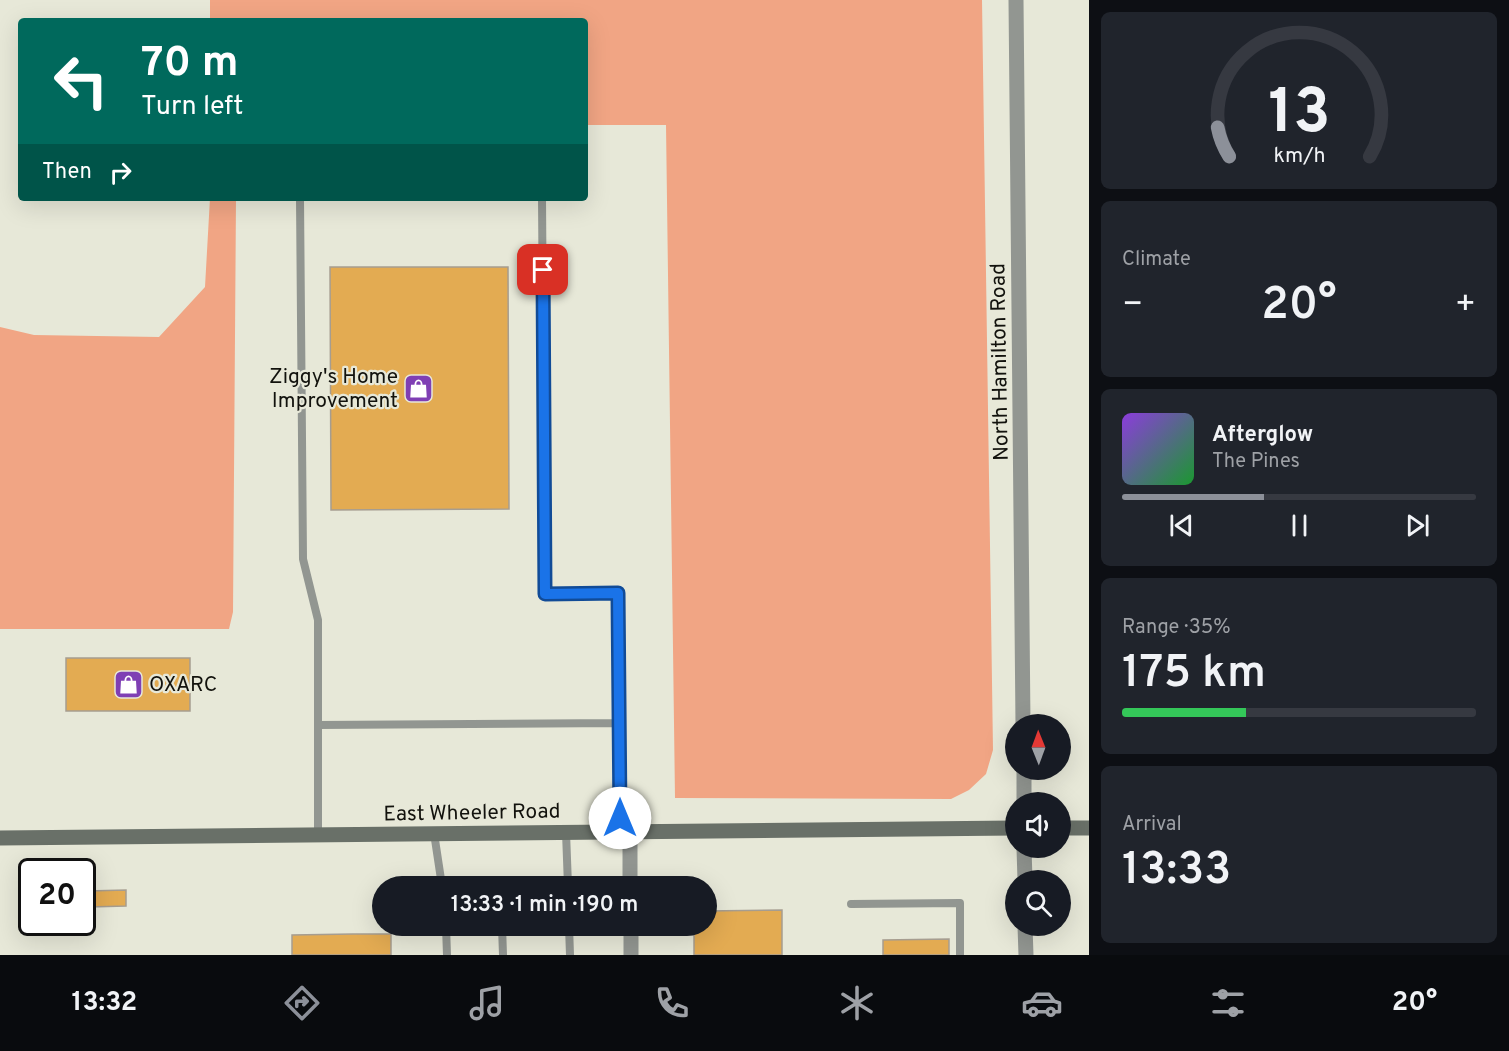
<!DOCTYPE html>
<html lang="en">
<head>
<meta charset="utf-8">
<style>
	:root { --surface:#171b24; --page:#20242c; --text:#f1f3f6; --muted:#9ea1a6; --line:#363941; --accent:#8c9099 }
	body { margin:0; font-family:Overpass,sans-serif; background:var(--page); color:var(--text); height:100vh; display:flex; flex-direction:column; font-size:22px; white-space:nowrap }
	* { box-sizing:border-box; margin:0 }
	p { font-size:20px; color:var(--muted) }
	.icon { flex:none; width:33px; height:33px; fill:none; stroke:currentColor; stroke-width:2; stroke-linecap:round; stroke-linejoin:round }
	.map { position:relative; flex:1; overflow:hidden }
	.side { display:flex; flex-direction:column; gap:12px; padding:12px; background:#0d0f14; width:420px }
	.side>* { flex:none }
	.banner { position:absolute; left:18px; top:18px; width:570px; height:183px; border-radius:6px; box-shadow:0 6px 24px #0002; background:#00695c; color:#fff; overflow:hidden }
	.needle { width:39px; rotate:359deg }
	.fabs { position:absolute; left:1005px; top:714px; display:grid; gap:12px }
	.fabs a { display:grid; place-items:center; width:66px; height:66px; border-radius:50%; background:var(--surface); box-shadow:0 6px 24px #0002; font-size:30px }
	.speed { position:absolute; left:18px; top:858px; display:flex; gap:12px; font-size:30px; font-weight:700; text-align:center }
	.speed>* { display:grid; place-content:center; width:78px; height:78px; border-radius:50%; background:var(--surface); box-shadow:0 6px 24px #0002; line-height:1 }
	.speed .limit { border:3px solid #111; border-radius:9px; background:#fff; color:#111 }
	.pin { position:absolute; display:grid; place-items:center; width:51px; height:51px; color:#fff; margin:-26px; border-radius:12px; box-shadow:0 3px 9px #0006 }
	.me { position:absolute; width:66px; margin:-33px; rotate:0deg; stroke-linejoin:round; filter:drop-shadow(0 0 4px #0008) }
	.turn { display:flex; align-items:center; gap:21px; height:126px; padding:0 24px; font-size:27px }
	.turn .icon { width:78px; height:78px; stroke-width:2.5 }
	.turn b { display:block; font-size:42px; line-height:51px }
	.then { display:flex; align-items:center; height:57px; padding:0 24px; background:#0003; gap:12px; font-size:22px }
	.big { font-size:45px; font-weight:600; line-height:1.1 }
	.side .card { flex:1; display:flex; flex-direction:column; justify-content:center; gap:9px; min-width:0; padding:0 21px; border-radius:9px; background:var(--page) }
	.side .dial { align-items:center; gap:0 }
	.dial svg { height:156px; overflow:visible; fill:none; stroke:var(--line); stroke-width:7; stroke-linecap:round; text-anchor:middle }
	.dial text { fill:var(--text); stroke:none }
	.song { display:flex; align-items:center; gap:18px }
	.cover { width:72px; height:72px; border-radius:9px; background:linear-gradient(135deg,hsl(270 70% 55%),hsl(130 70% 35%)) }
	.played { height:6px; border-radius:3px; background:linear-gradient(90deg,var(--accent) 40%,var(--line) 40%) }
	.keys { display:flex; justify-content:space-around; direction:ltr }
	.heat { display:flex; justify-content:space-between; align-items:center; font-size:33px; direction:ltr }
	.charge { height:9px; border-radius:4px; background:linear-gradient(90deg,#34c759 35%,var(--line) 0) }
	.trip { position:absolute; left:372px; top:876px; width:345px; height:60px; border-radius:30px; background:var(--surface); box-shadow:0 6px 24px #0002; font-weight:600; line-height:60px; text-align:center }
	.dock { display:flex; height:96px; justify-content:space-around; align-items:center; background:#090b0e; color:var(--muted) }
	.dock .icon { width:42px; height:42px }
	.dock .current { color:var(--accent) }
	.dock b { font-size:27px; color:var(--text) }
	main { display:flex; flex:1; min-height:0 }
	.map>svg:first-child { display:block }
	.green { fill:#f1a584 }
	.building { fill:#e3ab52; stroke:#a69d90; stroke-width:1.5 }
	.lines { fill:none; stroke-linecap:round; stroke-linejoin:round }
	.service { stroke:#929691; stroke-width:8 }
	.minor { stroke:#929691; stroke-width:15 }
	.tertiary { stroke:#929691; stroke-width:15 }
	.secondary { stroke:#697068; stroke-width:15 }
	.route-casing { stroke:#114b97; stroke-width:15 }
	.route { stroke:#1a73e8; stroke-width:10 }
	.labels { text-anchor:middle; stroke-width:4.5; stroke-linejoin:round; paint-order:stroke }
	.street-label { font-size:21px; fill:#12120d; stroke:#e7e8d8 }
	.poi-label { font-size:21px; fill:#12120d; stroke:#e7e8d8; text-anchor:end }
</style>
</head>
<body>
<main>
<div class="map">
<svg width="1089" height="955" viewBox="0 0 1089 955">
	<rect width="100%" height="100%" fill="#e7e8d8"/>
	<path class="green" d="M210,0H982L993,750L986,774L969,790L951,799L675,798L666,125H585V21H210Z
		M210,198H236L233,612L229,629H0V327L34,335L159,337L205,287Z"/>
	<path class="building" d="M330,267H508L509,509L331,510Z
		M66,658H190V711H66Z
		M126,890V906L89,907L88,891Z
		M782,910V955H694V926H706V911Z
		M353,934H391V955H292V935Z
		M949,939V955H883V940Z"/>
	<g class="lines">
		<path class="service" d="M300,198L303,559L318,620V834
			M542,198L545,594L618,593L620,832
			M318,725L619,723
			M566,832L568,886
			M434,833L442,886
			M851,904L960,903V955
			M446,926L447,955
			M502,926L503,955
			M569,926L570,955"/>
		<path class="minor" d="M630,831V886
			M1024,848L1025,880
			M631,926V955
			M1025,926L1026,955"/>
		<path class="tertiary" d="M1016,0L1023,724
			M1024,770V802"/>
		<path class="secondary" d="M1060,828H1089
			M0,838L1016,828"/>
	</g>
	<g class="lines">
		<defs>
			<path id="route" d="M543,270L545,594L618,593L620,818"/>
		</defs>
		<use href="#route" class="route-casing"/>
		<use href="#route" class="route"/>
	</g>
	<defs>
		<symbol id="shop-square" viewBox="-11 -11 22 22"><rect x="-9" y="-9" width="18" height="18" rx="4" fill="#7f3fb4" stroke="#e7e8d8"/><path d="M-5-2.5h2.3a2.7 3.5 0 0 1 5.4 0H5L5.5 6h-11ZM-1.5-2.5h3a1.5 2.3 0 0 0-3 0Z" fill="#fff"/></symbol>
	</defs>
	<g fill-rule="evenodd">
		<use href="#shop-square" x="402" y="372" width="33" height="33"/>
		<use href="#shop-square" x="112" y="668" width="33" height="33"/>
	</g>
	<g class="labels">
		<g class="street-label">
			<text transform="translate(999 362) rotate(-91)" y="7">North Hamilton Road</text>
			<text transform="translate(472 812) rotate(-1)" y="7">East Wheeler Road</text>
		</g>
		<g class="poi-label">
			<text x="398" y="383">Ziggy's Home<tspan x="398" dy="24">Improvement</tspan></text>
			<text x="149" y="691" text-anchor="start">OXARC</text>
		</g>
	</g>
</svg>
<div class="fabs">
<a><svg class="needle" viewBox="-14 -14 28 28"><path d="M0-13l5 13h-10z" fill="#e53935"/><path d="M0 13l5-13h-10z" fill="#9ea1a6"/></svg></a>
<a><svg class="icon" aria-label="sound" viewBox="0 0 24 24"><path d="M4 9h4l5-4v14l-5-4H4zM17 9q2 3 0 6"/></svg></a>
<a><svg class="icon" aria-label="search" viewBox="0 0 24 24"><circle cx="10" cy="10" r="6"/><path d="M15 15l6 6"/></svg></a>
</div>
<div class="speed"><div class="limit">20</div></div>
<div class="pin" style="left:543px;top:270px;background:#d93025"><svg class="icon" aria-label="arrive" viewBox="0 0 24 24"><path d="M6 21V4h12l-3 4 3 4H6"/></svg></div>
<svg class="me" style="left:620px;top:818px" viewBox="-20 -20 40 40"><circle r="19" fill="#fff"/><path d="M0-13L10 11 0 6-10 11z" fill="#1a73e8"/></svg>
<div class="trip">13:33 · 1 min · 190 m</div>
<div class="banner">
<div class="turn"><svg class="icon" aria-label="left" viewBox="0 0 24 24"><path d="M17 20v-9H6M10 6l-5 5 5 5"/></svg><div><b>70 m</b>Turn left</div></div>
<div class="then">Then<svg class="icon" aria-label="right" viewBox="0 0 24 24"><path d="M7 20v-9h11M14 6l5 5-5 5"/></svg></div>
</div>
</div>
<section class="side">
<div class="card dial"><svg viewBox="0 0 100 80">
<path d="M14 69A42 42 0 1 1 86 69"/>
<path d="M14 69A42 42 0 0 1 8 54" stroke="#8c9099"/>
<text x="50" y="56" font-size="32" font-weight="700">13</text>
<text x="50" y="72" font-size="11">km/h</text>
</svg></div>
<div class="card"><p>Climate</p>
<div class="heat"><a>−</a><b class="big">20°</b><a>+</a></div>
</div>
<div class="card">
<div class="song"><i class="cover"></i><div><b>Afterglow</b><p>The Pines</p></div></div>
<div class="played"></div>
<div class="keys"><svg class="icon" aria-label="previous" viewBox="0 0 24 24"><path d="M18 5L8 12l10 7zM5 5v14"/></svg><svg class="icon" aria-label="pause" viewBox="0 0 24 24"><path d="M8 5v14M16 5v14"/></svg><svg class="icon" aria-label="next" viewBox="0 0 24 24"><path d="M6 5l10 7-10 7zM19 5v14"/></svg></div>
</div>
<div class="card"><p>Range · 35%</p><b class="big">175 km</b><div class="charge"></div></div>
<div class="card"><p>Arrival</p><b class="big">13:33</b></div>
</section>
</main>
<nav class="dock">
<b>13:32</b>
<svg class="icon current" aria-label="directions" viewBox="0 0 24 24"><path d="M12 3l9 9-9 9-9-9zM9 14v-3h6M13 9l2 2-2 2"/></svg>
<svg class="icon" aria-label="music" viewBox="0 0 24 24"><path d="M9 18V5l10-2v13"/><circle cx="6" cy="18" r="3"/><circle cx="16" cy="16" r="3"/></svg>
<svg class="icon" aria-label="phone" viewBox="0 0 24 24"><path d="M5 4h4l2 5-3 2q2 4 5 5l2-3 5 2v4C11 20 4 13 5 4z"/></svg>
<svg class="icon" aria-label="climate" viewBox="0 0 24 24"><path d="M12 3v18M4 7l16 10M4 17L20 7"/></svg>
<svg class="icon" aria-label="car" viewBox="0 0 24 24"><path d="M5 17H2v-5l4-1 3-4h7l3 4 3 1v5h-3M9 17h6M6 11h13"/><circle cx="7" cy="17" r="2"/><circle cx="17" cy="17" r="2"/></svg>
<svg class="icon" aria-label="filters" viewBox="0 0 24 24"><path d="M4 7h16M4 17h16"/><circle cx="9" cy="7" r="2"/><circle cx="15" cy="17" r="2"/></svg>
<b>20°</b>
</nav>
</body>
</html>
